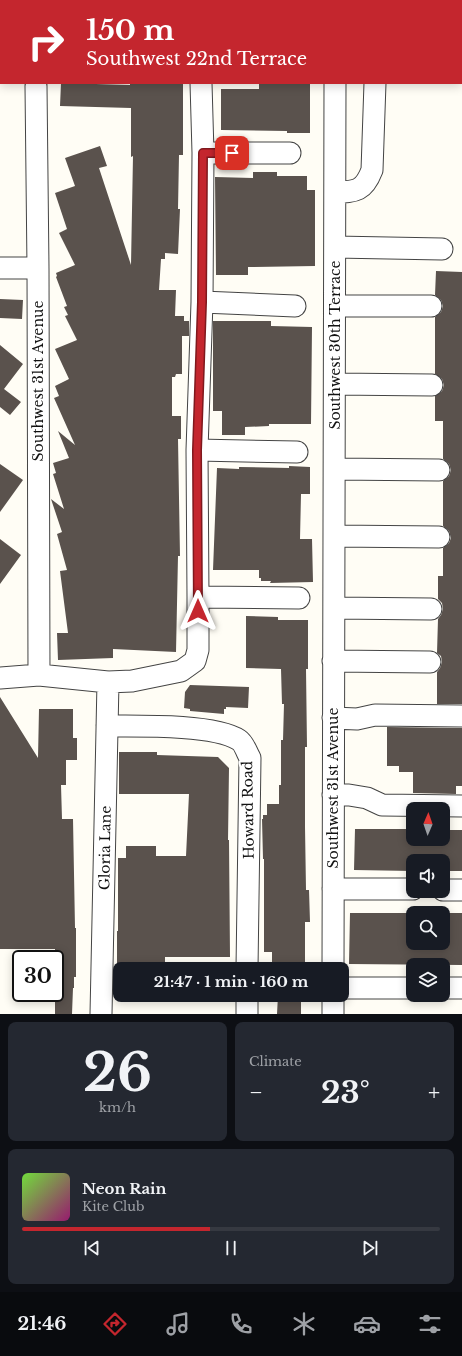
<!DOCTYPE html>
<html lang="en">
<head>
<meta charset="utf-8">
<style>
	:root { --surface:#171b24; --page:#242831; --text:#f1f3f6; --muted:#9ea1a6; --line:#363941; --accent:#c4262e }
	body { margin:0; font-family:"Libre Baskerville",serif; background:var(--page); color:var(--text); height:100vh; display:flex; flex-direction:column; font-size:15px; white-space:nowrap }
	* { box-sizing:border-box; margin:0 }
	p { font-size:13px; color:var(--muted) }
	.icon { flex:none; width:22px; height:22px; fill:none; stroke:currentColor; stroke-width:2; stroke-linecap:round; stroke-linejoin:round }
	.map { position:relative; height:1014px; overflow:hidden }
	.drawer { display:flex; flex-direction:column; gap:8px; padding:8px; background:#0d0f14; flex:1 }
	.drawer>* { flex:none }
	.hud { position:absolute; left:0px; top:0px; width:462px; height:84px; box-shadow:0 2px 10px #0003; background:#c4262e; color:#fff; overflow:hidden }
	.needle { width:26px; rotate:2deg }
	.controls { position:absolute; left:406px; top:802px; display:grid; gap:8px }
	.controls a { display:grid; place-items:center; width:44px; height:44px; border-radius:8px; background:var(--surface); box-shadow:0 2px 10px #0003; font-size:20px }
	.speed { position:absolute; left:12px; top:950px; display:flex; gap:8px; font-size:20px; font-weight:700; text-align:center }
	.speed>* { display:grid; place-content:center; width:52px; height:52px; border-radius:50%; background:var(--surface); box-shadow:0 2px 10px #0003; line-height:1 }
	.speed .limit { border:2px solid #111; border-radius:6px; background:#fff; color:#111 }
	.pin { position:absolute; display:grid; place-items:center; width:34px; height:34px; color:#fff; margin:-17px; border-radius:8px; box-shadow:0 2px 6px #0006 }
	.me { position:absolute; width:44px; margin:-22px; rotate:0deg; stroke-linejoin:round; filter:drop-shadow(0 0 3px #0008) }
	.turn { display:flex; align-items:center; gap:14px; height:84px; padding:0 20px; font-size:18px }
	.turn .icon { width:52px; height:52px; stroke-width:2.5 }
	.turn b { display:block; font-size:28px; line-height:34px }
	.big { font-size:30px; font-weight:700; line-height:1.1 }
	.drawer .widget { flex:1; display:flex; flex-direction:column; justify-content:center; gap:6px; min-width:0; padding:0 14px; border-radius:8px; background:var(--page) }
	.drawer .dial { align-items:center; gap:0 }
	.dial b { font-size:52px; line-height:1 }
	.song { display:flex; align-items:center; gap:12px }
	.cover { width:48px; height:48px; border-radius:6px; background:linear-gradient(135deg,hsl(100 70% 55%),hsl(320 70% 35%)) }
	.played { height:4px; border-radius:2px; background:linear-gradient(90deg,var(--accent) 45%,var(--line) 45%) }
	.keys { display:flex; justify-content:space-around; direction:ltr }
	.heat { display:flex; justify-content:space-between; align-items:center; font-size:22px; direction:ltr }
	.drawer .tiles { flex:1; display:grid; gap:8px; grid-template-columns:1fr 1fr }
	.widget:last-child { grid-column:span 2 }
	.trip { position:absolute; left:113px; top:962px; width:236px; height:40px; border-radius:8px; background:var(--surface); box-shadow:0 2px 10px #0003; font-weight:700; line-height:40px; text-align:center }
	.menu { display:flex; height:64px; justify-content:space-around; align-items:center; background:#090b0e; color:var(--muted) }
	.menu .icon { width:28px; height:28px }
	.menu .on { color:var(--accent) }
	.menu b { font-size:18px; color:var(--text) }
	.map>svg:first-child { display:block }
	.building { fill:#5a524d }
	.lines { fill:none; stroke-linecap:round; stroke-linejoin:round }
	.minor-casing { stroke:#444; stroke-width:23 }
	.minor { stroke:#fff; stroke-width:21 }
	.route-casing { stroke:#7f191e; stroke-width:10 }
	.route { stroke:#c4262e; stroke-width:7 }
	.labels { text-anchor:middle; stroke-width:4; stroke-linejoin:round; paint-order:stroke }
	.street-label { font-size:14px; fill:#111; stroke:#fff }
</style>
</head>
<body>
<div class="map">
<svg width="462" height="1014" viewBox="0 0 462 1014">
	<rect width="100%" height="100%" fill="#fffdf5"/>
	<path class="building" d="M61,83L130,85V83H183V155H179L178,209H180L178,254L165,253V259H161L159,290H176L175,316H184V321H189V336H182V374H176L175,377H172V416H181V439H178L180,556H178L176,652L113,649V658L58,660L57,633H68L60,571L67,570L57,534L62,532L51,499L64,509L53,474L56,473L53,463L69,458L58,431L75,445L54,398L59,396L55,386L69,379L55,349L77,340L65,316L68,315L64,307L67,306L56,277L57,276L56,273L75,265L59,233L67,229L55,193L75,186L65,158L100,146L107,166L99,168L131,265L133,156L131,157V108L60,106Z
		M310,83V133H287V131L221,130V89H259V84Z
		M253,172H277V176H307V190H315V266L248,267V275H216L215,177L253,178Z
		M436,271L462,272V704H437V672L440,668L442,662L441,656L437,653L438,619L441,615L443,609L442,603L438,599V576H443V548L449,543L451,538L449,531L443,526V481L449,476L451,470L449,464L443,459V421H435V396L442,391L444,385L442,379L435,374V317L441,312L443,306L441,300L435,295Z
		M0,299L23,300L22,319L0,318Z
		M213,321H271V326L312,327L311,424H269V426L245,427V435H222V411H213Z
		M0,345L23,364L4,389L21,402L10,415L0,407Z
		M0,464L23,480L0,512Z
		M289,466L310,467V494H301L300,539H312L313,582L270,583L271,581H261V578H259V570H213L217,468L239,469V467L289,468Z
		M0,539L21,555L0,584Z
		M246,616L278,617V620H308V669H306L307,747H305V827L306,890H309L310,922H305V962L272,963V952H264V859H263L262,819H263V815H267V804H279V785H281V740H283L284,704H282L281,669L246,668Z
		M190,685L249,687L248,708L226,707V709H224V714L190,711V709L184,708L185,692Z
		M0,697L38,758L39,709H73V738H77V760H66V785H61L62,819H73L75,928H76V977H74V988H73L72,1014H55V949H0Z
		M387,727L462,728V786H456V794L413,793V772H399V766H387Z
		M119,752H157V755L218,757L229,768L228,840H229L230,957H165V965L117,964V931H118V858H126V846H156V856H186L189,794H119Z
		M355,829H413V839H443V830H462V871H443V861H413V871L354,870Z
		M350,913H413V943H443V913H462V965L349,964Z
		M278,995H301V1014H277Z"/>
	<g class="lines">
		<defs>
			<path id="minor" d="M410,0V1
				M135,1V0
				M0,40H1
				M36,86L38,268L39,675
				M203,153H290
				M335,192C356,192 364,191 372,170L375,83
				M335,247L442,249
				M0,268H38
				M202,302L295,306
				M335,306H431
				M335,384L432,385
				M197,450L297,452
				M335,469L439,470
				M335,536L439,537
				M198,597L299,598
				M334,608L431,609
				M333,661L430,662
				M0,678L39,675L108,682L132,681L181,671L195,661L198,650V597L197,450L202,302L203,153L201,83
				M333,718L357,719L375,715L462,716
				M107,726C137,726 215,724 239,740C244,743 247,753 250,758L247,969
				M333,795H349L367,798L382,805L462,806
				M333,889H413
				M443,890H462
				M333,969C333,674 335,378 335,83
				M342,988H413
				M443,988H462
				M101,1014L108,682
				M247,1014V995
				M333,1014V995"/>
		</defs>
		<use href="#minor" class="minor-casing"/>
		<use href="#minor" class="minor"/>
	</g>
	<g class="lines">
		<defs>
			<path id="route" d="M198,611L197,450L202,302L203,153H232"/>
		</defs>
		<use href="#route" class="route-casing"/>
		<use href="#route" class="route"/>
	</g>
	<g class="labels">
		<g class="street-label">
			<text transform="translate(335 345) rotate(-90)" y="5">Southwest 30th Terrace</text>
			<text transform="translate(38 381) rotate(-90)" y="5">Southwest 31st Avenue</text>
			<text transform="translate(333 788) rotate(-90)" y="5">Southwest 31st Avenue</text>
			<text transform="translate(248 810) rotate(-91)" y="5">Howard Road</text>
			<text transform="translate(105 848) rotate(-89)" y="5">Gloria Lane</text>
		</g>
	</g>
</svg>
<div class="controls">
<a><svg class="needle" viewBox="-14 -14 28 28"><path d="M0-13l5 13h-10z" fill="#e53935"/><path d="M0 13l5-13h-10z" fill="#9ea1a6"/></svg></a>
<a><svg class="icon" aria-label="sound" viewBox="0 0 24 24"><path d="M4 9h4l5-4v14l-5-4H4zM17 9q2 3 0 6"/></svg></a>
<a><svg class="icon" aria-label="search" viewBox="0 0 24 24"><circle cx="10" cy="10" r="6"/><path d="M15 15l6 6"/></svg></a>
<a><svg class="icon" aria-label="layers" viewBox="0 0 24 24"><path d="M12 4l9 5-9 5-9-5zM3 14l9 5 9-5"/></svg></a>
</div>
<div class="speed"><div class="limit">30</div></div>
<div class="pin" style="left:232px;top:153px;background:#d93025"><svg class="icon" aria-label="arrive" viewBox="0 0 24 24"><path d="M6 21V4h12l-3 4 3 4H6"/></svg></div>
<svg class="me" style="left:198px;top:611px" viewBox="-20 -20 40 40"><path d="M0-17L14 15 0 8-14 15z" fill="#c4262e" stroke="#fff" stroke-width="4"/></svg>
<div class="trip">21:47 · 1 min · 160 m</div>
<div class="hud">
<div class="turn"><svg class="icon" aria-label="right" viewBox="0 0 24 24"><path d="M7 20v-9h11M14 6l5 5-5 5"/></svg><div><b>150 m</b>Southwest 22nd Terrace</div></div>
</div>
</div>
<section class="drawer">
<div class="tiles">
<div class="widget dial"><b>26</b><p>km/h</p></div>
<div class="widget"><p>Climate</p>
<div class="heat"><a>−</a><b class="big">23°</b><a>+</a></div>
</div>
<div class="widget">
<div class="song"><i class="cover"></i><div><b>Neon Rain</b><p>Kite Club</p></div></div>
<div class="played"></div>
<div class="keys"><svg class="icon" aria-label="previous" viewBox="0 0 24 24"><path d="M18 5L8 12l10 7zM5 5v14"/></svg><svg class="icon" aria-label="pause" viewBox="0 0 24 24"><path d="M8 5v14M16 5v14"/></svg><svg class="icon" aria-label="next" viewBox="0 0 24 24"><path d="M6 5l10 7-10 7zM19 5v14"/></svg></div>
</div>
</div>
</section>
<nav class="menu">
<b>21:46</b>
<svg class="icon on" aria-label="directions" viewBox="0 0 24 24"><path d="M12 3l9 9-9 9-9-9zM9 14v-3h6M13 9l2 2-2 2"/></svg>
<svg class="icon" aria-label="music" viewBox="0 0 24 24"><path d="M9 18V5l10-2v13"/><circle cx="6" cy="18" r="3"/><circle cx="16" cy="16" r="3"/></svg>
<svg class="icon" aria-label="phone" viewBox="0 0 24 24"><path d="M5 4h4l2 5-3 2q2 4 5 5l2-3 5 2v4C11 20 4 13 5 4z"/></svg>
<svg class="icon" aria-label="climate" viewBox="0 0 24 24"><path d="M12 3v18M4 7l16 10M4 17L20 7"/></svg>
<svg class="icon" aria-label="car" viewBox="0 0 24 24"><path d="M5 17H2v-5l4-1 3-4h7l3 4 3 1v5h-3M9 17h6M6 11h13"/><circle cx="7" cy="17" r="2"/><circle cx="17" cy="17" r="2"/></svg>
<svg class="icon" aria-label="filters" viewBox="0 0 24 24"><path d="M4 7h16M4 17h16"/><circle cx="9" cy="7" r="2"/><circle cx="15" cy="17" r="2"/></svg>
</nav>
</body>
</html>
